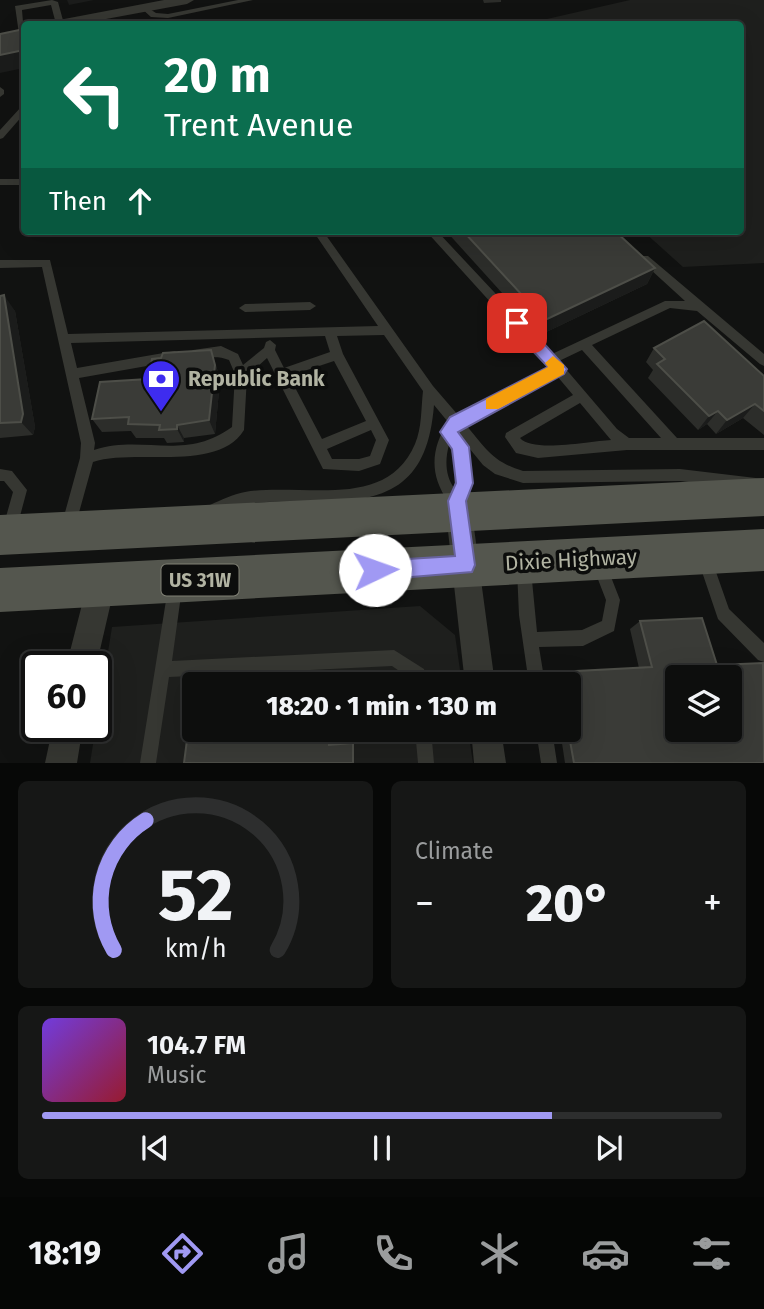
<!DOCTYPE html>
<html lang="en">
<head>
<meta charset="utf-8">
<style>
	:root { --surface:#0d0e0d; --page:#161716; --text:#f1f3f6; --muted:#9a9c9d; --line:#2d2e2e; --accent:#a099f3 }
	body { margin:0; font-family:"Fira Sans",sans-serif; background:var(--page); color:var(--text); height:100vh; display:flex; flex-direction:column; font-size:26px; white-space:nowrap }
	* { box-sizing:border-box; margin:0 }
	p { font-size:23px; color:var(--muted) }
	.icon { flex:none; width:38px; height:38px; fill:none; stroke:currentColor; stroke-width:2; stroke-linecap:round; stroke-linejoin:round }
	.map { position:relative; height:763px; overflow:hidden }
	.side { display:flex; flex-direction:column; gap:18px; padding:18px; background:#070807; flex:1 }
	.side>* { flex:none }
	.banner { position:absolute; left:21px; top:21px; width:723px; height:214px; border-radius:7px; box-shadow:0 7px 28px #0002,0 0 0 2px var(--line); background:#0b6e4f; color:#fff; overflow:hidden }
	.buttons { position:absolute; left:665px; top:665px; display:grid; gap:14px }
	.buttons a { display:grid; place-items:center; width:77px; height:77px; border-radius:7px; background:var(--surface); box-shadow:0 7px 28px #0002,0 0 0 2px var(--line); font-size:35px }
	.speed { position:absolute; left:21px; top:651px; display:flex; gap:14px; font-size:35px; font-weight:700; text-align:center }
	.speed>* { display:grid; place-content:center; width:91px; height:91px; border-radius:50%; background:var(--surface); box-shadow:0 7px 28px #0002,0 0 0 2px var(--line); line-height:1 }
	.speed .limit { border:4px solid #111; border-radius:10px; background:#fff; color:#111 }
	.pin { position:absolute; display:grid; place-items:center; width:60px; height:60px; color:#fff; margin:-30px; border-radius:14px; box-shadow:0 4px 10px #0006 }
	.me { position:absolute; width:77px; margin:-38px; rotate:87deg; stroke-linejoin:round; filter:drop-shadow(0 0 5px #0008) }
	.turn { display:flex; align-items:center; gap:24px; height:147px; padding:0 28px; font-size:32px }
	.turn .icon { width:91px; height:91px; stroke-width:2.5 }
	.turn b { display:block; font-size:49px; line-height:60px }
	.then { display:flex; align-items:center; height:66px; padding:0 28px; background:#0003; gap:14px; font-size:26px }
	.big { font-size:52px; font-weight:800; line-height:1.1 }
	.side .widget { flex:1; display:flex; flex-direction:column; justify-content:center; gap:10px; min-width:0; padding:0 24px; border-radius:10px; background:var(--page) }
	.side .dial { align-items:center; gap:0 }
	.dial svg { height:182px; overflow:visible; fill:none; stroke:var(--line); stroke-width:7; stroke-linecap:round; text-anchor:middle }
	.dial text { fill:var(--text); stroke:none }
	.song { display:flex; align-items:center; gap:21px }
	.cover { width:84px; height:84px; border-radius:10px; background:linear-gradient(135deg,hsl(260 70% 55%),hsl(350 70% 35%)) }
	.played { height:7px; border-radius:4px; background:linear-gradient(90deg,var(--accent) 75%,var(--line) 75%) }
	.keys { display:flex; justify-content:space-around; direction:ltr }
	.heat { display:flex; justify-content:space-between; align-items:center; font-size:38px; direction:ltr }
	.side .tiles { flex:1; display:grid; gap:18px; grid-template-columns:1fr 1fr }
	.widget:last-child { grid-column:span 2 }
	.trip { position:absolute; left:182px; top:672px; width:399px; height:70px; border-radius:7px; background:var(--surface); box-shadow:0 7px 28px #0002,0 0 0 2px var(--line); font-weight:800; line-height:70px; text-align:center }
	.tab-bar { display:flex; height:112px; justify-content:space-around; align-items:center; background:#050605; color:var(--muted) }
	.tab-bar .icon { width:49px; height:49px }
	.tab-bar .current { color:var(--accent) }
	.tab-bar b { font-size:32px; color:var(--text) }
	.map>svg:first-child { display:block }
	.built { fill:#1e1f1d }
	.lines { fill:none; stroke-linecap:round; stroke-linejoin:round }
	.lane { fill:#363732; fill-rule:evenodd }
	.street { fill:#363732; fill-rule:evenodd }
	.primary { fill:#54564e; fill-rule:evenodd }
	.wall { fill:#2c2d2a }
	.shaded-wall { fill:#1b1c1b }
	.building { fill:#3a3b37; stroke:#4d4e48; stroke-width:2; fill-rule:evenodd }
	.route { fill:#a099f3; stroke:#68639e; stroke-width:2 }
	.slow { fill:#f59e0b }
	.labels { text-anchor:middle; stroke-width:7; stroke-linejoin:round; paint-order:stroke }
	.shield { fill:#0c0d0c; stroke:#808175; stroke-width:2 }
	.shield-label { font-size:19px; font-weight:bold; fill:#b1b3a2 }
	.poi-label { font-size:21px; font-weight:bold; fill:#b1b3a2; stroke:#0c0d0c; text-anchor:start }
	.street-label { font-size:21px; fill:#b1b3a2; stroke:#0c0d0c }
</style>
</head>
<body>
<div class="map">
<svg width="764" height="763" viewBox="0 0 764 763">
	<rect width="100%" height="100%" fill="#111211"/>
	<path class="built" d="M630,0H764V263L683,267L643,231H740V24H525Z
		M420,606L455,635L462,684H194V730H468L473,763H90L112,627Z"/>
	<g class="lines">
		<path class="lane" d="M52,0L58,2L64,24H56L51,5L22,10L24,34H19L15,6Z
			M238,0H253L168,18L151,17L141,8L145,6L156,13L168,14Z
			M0,87L4,90V94L0,97Z
			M24,106V114L3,138L0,139V130L21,107Z
			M0,179H24V185H0Z
			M313,231H323L433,386L458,415L550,368L426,231H437L552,354L665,301H685L639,259L640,256H648L764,354V366L760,364L697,311L670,308L592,345L677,438H764V450H627L538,458L516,453L505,437L506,433L573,395L557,376L465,424C485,447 492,462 523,471L680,469L764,479V491L680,481L523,483L495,474L483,465L456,432C465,449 472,465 468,485C467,493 463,499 465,507L463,512L458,513C451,510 452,507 448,501C429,475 431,448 448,422L434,405C428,481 393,502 320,502C295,503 270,500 245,504C234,506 225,513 215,516L210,515L208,510L210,505C221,500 233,494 245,492C302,482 386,512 415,444C422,428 421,408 423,391L384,335L337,336L343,354L389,440L380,464L359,471L323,469L267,358L247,376L244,430C218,473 134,448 93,462L75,527L73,532L68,534L63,532L61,527L80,458L81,443L42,267L0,268V260H50L68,334L378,326ZM325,336L330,352L284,368L275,350L276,345L270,340L266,342L264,348L243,365L238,354L221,346L193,350L191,353L193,356C206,360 215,354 229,360L235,374L232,427C184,462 143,434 94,450L95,443L79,378L175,361L179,359L181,356L179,353L175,351L77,368L71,343ZM582,350L661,438H629L617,429L559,361ZM334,361L366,421L322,439L289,376ZM580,403L611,440C591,441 532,453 520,438ZM371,430L376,440L370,456L359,459H332L327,449ZM449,445L456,465L454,488C445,475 445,459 449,445Z
			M310,302L316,306L310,310L245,312L239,308L245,304Z
			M0,469L12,471L27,490L16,531L14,536L9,538L4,536L2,531L13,492L4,481H0Z
			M705,553L710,555L729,609L764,643V662L758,660L718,619L698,560L700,555Z
			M599,557L604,559L620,600L614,631L583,646L539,647L545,684H529L519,615L517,570L519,565L524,563L529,565L531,570L537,632L582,630L602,621L606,600L592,564L594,559Z
			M175,581L180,583L182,588L172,661L394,650L424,669L427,684H411V679L392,666L169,677L156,763H140L168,588L170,583Z
			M415,730H431L434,763H418Z
			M536,730H552L557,763H541Z"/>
		<path class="street" d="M164,0H194L187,4L79,24H52L59,20Z
			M459,501L468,504L472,513L495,684H465L446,513L450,504Z
			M101,571L111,575L115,585L96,667H66L87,585L91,575Z
			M53,726H83L77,763H45Z
			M471,730H501L506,763H474Z"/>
		<path class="primary" d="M764,478V516L0,555V515Z
			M764,529V571L0,612V568Z"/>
	</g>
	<path class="wall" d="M483,0H501V2L484,3Z
		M446,231H615L655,268L647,284L540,335Z
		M0,296L15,311L35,427L33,435L0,438Z
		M654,348L764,376V435L743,418L716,434L707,424L698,430L648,378L653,370L646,362Z
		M216,365L220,380L215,434L184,438V442L167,443L164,438H136L131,431L102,432L92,419Z
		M640,621L717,665L764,763H565L560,730H569V684H552L551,678L558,672L639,668L630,629Z"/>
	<path class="shaded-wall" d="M67,0H94L69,5Z
		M24,50V68L0,73V55Z
		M655,268L647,284L540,335L545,320Z
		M4,295L15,311L35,427L33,435L21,422Z
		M211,350L220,380L215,434L209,420Z
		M755,404L743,418L716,434L727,420Z
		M718,411L707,424L698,430L709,416Z
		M177,425L184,438V442L177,429Z
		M328,730H330L331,749L329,745Z"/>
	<path class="building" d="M24,29V50L0,55V34Z
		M463,231H615L655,268L545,320Z
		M4,295L23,414L21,422L0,423V296Z
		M704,321L764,376V411L755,404L727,420L718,411L709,416L657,364L665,359L654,348Z
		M211,350L215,365L209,420L177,425V429L159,430L160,425L128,424L129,417L92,419L100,382L148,379L152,359L161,358L163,353Z
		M702,618L717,665L763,663L764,763H574L568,730L569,684H560L558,672L652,667L640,621ZM677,677H730V730H677Z
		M203,730H328L329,745L353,743V763H184L187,740L202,739Z"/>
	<path class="route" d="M517,318L522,319L567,369L564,374L458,432L469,447L473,483L466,501L475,565L472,572L375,580L368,577L365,570L368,564L375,561L455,556L448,501L456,483L452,449L440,432L450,417L548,367L511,328V319Z"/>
	<path class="slow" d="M553,356L564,365V374L498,409H486V399L548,367L545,363Z"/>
	<defs>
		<symbol id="bank-pin" viewBox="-11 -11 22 30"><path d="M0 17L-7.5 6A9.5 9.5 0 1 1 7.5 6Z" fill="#3e2cef" stroke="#0c0d0c"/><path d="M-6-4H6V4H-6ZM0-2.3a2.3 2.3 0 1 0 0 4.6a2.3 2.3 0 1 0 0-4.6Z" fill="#fff"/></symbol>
	</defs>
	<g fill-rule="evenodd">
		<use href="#bank-pin" x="139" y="357" width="44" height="60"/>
	</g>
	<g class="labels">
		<rect class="shield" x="161.5" y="564.5" width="77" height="31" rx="5"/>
		<g class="shield-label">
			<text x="200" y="587">US 31W</text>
		</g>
		<g class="poi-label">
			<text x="188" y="386">Republic Bank</text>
		</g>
		<g class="street-label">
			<text transform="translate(571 560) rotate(-3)" y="7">Dixie Highway</text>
		</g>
	</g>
</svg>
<div class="buttons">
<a><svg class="icon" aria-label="layers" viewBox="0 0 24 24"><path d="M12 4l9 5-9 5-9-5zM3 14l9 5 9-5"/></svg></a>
</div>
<div class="speed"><div class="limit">60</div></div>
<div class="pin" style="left:517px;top:323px;background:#d93025"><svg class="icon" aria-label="arrive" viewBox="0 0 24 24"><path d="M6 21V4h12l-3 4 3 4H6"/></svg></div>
<svg class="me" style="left:375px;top:570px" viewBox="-20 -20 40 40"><circle r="19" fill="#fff"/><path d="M0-13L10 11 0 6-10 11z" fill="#a099f3"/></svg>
<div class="trip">18:20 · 1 min · 130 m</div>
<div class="banner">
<div class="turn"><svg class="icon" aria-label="left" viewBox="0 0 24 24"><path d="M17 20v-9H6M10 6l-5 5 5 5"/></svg><div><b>20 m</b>Trent Avenue</div></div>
<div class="then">Then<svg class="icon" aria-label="ahead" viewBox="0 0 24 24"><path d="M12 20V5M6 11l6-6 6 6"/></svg></div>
</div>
</div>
<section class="side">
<div class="tiles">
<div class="widget dial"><svg viewBox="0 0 100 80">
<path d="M14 69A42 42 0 1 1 86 69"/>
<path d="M14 69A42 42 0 0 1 28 12" stroke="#a099f3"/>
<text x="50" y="56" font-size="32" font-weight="700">52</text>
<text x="50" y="72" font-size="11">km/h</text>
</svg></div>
<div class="widget"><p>Climate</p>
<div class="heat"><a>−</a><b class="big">20°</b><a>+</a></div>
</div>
<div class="widget">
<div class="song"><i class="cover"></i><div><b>104.7 FM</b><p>Music</p></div></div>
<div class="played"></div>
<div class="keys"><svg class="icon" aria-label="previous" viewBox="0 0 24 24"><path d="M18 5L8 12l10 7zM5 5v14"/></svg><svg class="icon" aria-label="pause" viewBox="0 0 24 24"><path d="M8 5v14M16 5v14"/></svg><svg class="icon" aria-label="next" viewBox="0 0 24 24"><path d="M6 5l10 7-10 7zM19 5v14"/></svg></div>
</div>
</div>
</section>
<nav class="tab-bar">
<b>18:19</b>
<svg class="icon current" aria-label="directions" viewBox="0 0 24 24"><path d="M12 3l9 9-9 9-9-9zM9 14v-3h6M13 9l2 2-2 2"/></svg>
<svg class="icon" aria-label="music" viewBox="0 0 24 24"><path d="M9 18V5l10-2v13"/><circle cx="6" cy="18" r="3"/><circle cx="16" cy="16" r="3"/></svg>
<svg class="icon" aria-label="phone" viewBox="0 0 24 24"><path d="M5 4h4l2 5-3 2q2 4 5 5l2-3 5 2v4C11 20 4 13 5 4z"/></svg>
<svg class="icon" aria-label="climate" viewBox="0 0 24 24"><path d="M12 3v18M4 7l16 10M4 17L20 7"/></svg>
<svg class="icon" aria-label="car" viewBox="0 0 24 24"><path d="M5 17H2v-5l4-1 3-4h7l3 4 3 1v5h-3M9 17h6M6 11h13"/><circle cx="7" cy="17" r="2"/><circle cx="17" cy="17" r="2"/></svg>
<svg class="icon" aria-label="filters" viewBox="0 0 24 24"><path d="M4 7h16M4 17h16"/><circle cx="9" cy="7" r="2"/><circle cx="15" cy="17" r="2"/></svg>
</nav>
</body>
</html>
